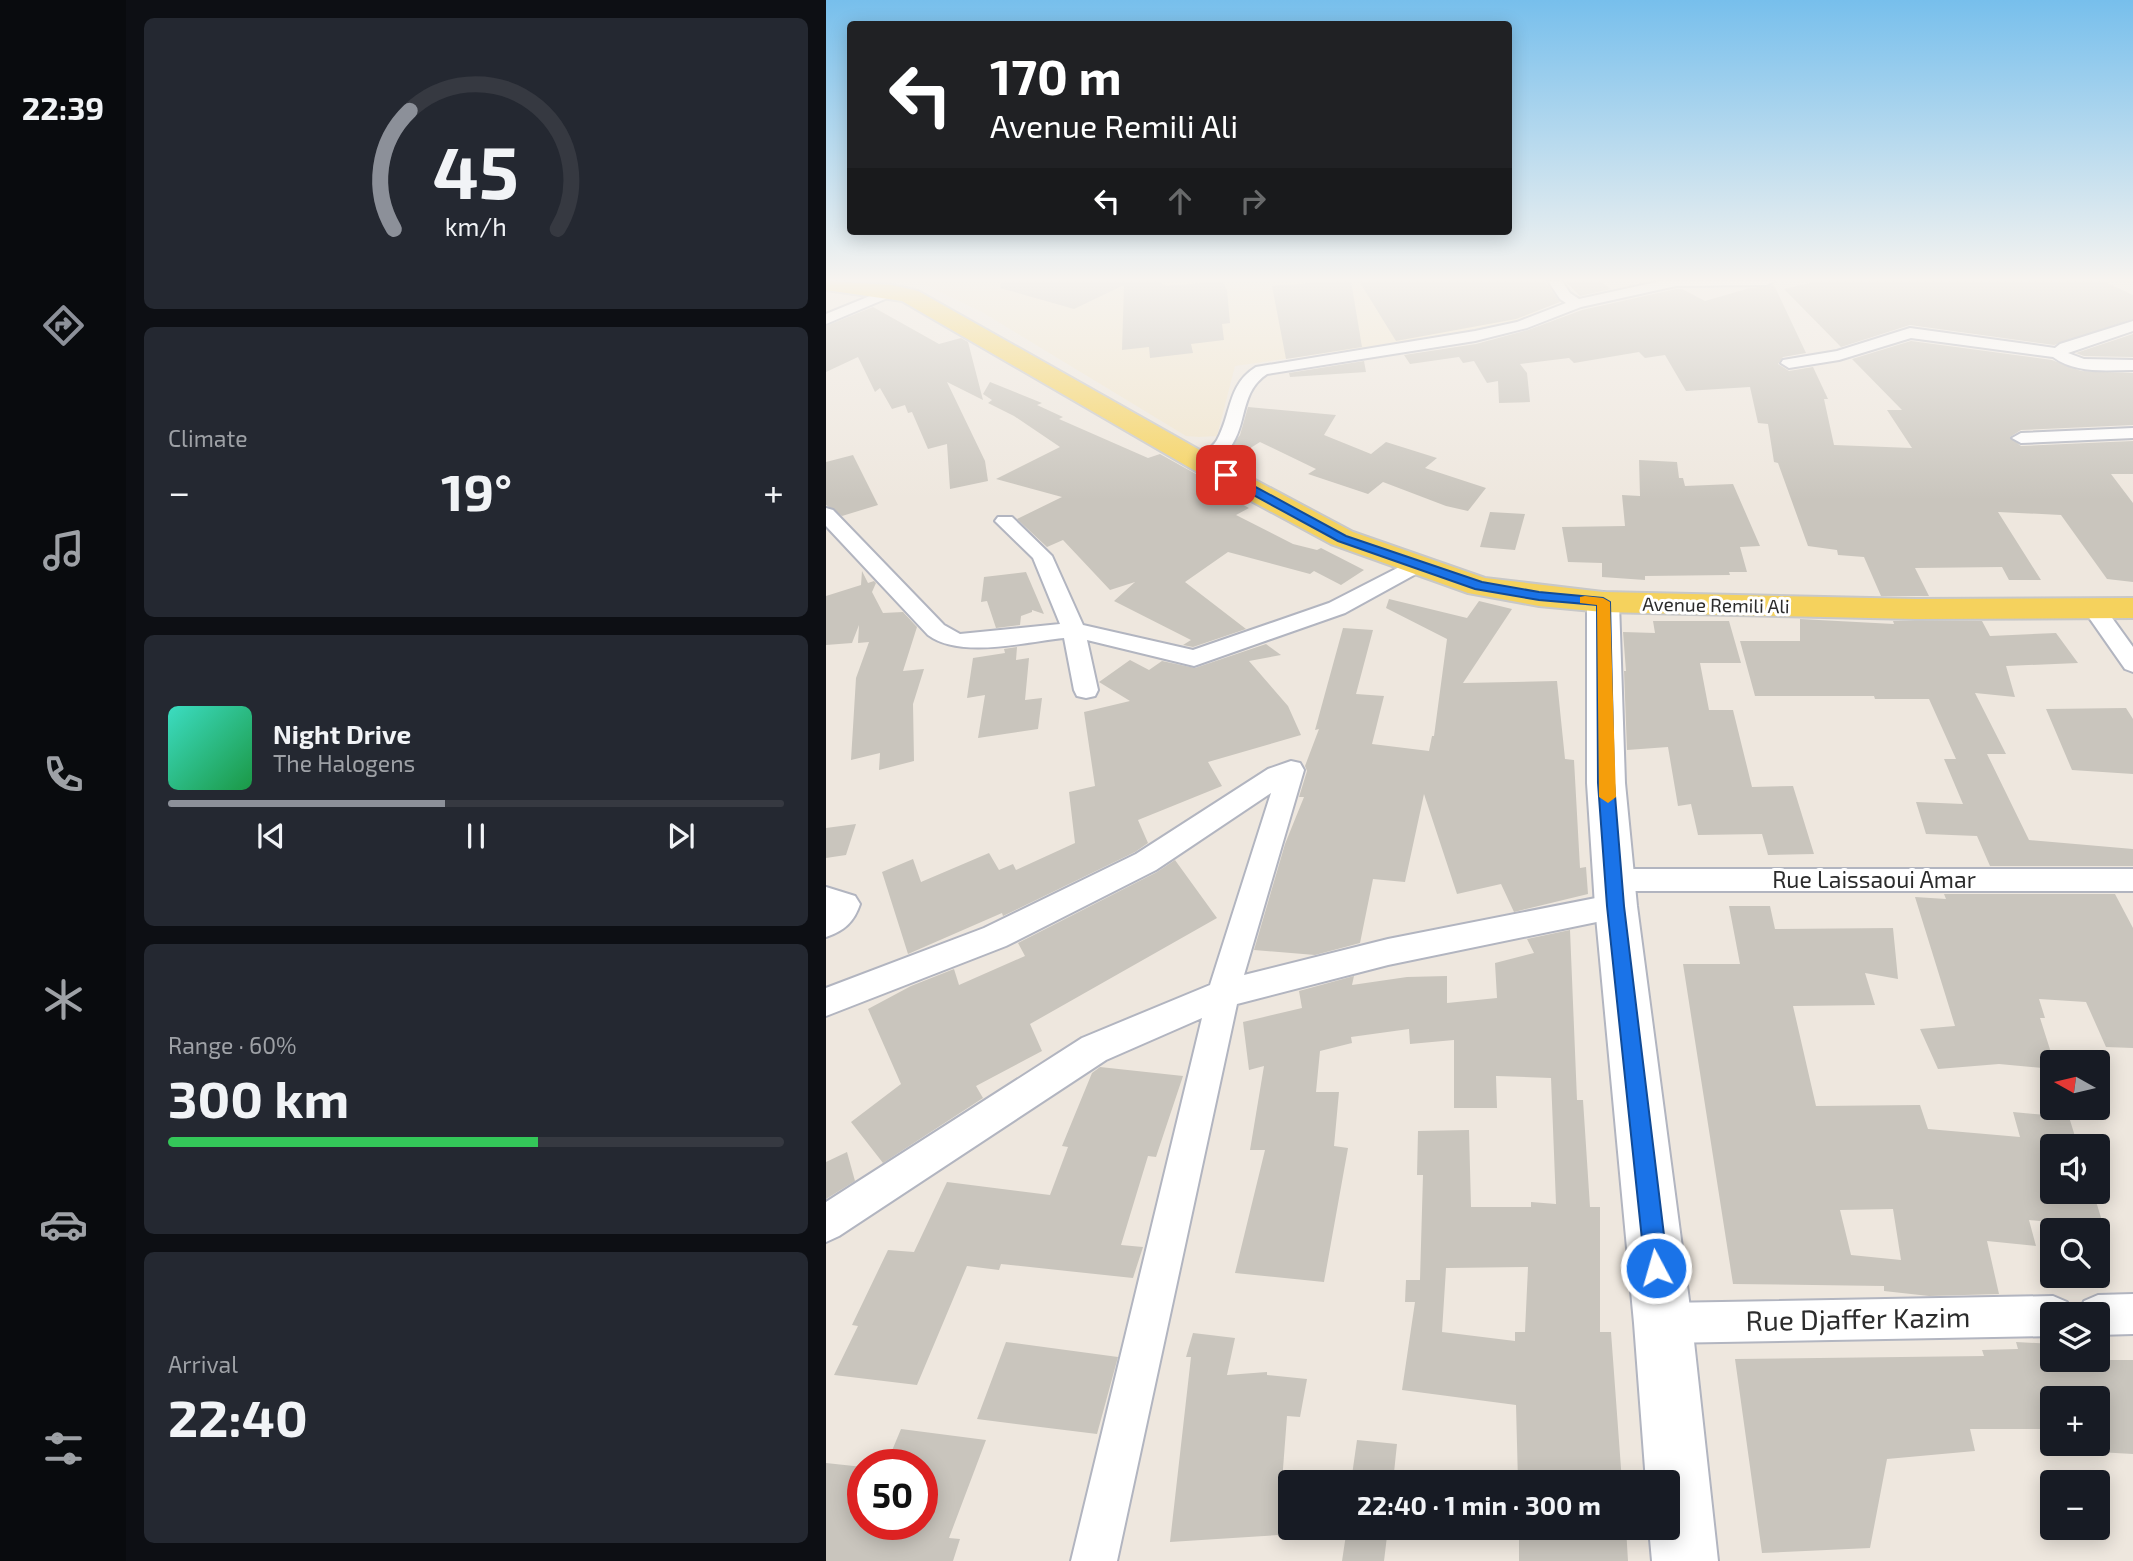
<!DOCTYPE html>
<html lang="en">
<head>
<meta charset="utf-8">
<style>
	:root { --surface:#171b24; --page:#242831; --text:#f1f3f6; --muted:#9ea1a6; --line:#363941; --accent:#8c9099 }
	body { margin:0; font-family:"Exo 2",sans-serif; background:var(--page); color:var(--text); height:100vh; display:flex; flex-direction:column; font-size:26px; white-space:nowrap }
	* { box-sizing:border-box; margin:0 }
	p { font-size:23px; color:var(--muted) }
	.icon { flex:none; width:38px; height:38px; fill:none; stroke:currentColor; stroke-width:2; stroke-linecap:round; stroke-linejoin:round }
	.map { position:relative; flex:1; overflow:hidden }
	.sheet { display:flex; flex-direction:column; gap:18px; padding:18px; background:#0d0f14; width:700px }
	.sheet>* { flex:none }
	.top-card { position:absolute; left:21px; top:21px; width:665px; height:214px; border-radius:7px; box-shadow:0 4px 18px #0003; background:#202124; color:#fff; overflow:hidden }
	.needle { width:46px; rotate:278deg }
	.fabs { position:absolute; left:1214px; top:1050px; display:grid; gap:14px }
	.fabs a { display:grid; place-items:center; width:70px; height:70px; border-radius:7px; background:var(--surface); box-shadow:0 4px 18px #0003; font-size:35px }
	.speed { position:absolute; left:21px; top:1449px; display:flex; gap:14px; font-size:35px; font-weight:700; text-align:center }
	.speed>* { display:grid; place-content:center; width:91px; height:91px; border-radius:50%; background:var(--surface); box-shadow:0 4px 18px #0003; line-height:1 }
	.speed .limit { border:10px solid #d22; background:#fff; color:#111 }
	.pin { position:absolute; display:grid; place-items:center; width:60px; height:60px; color:#fff; margin:-30px; border-radius:14px; box-shadow:0 4px 10px #0006 }
	.me { position:absolute; width:77px; margin:-38px; rotate:354deg; stroke-linejoin:round; filter:drop-shadow(0 0 5px #0008) }
	.turn { display:flex; align-items:center; gap:24px; height:147px; padding:0 28px; font-size:32px }
	.turn .icon { width:91px; height:91px; stroke-width:2.5 }
	.turn b { display:block; font-size:49px; line-height:60px }
	.lanes { display:flex; align-items:center; height:66px; padding:0 28px; background:#0003; justify-content:center; gap:35px; direction:ltr }
	.lanes .off { opacity:.35 }
	.big { font-size:52px; font-weight:700; line-height:1.1 }
	.sheet .widget { flex:1; display:flex; flex-direction:column; justify-content:center; gap:10px; min-width:0; padding:0 24px; border-radius:10px; background:var(--page) }
	.sheet .dial { align-items:center; gap:0 }
	.dial svg { height:182px; overflow:visible; fill:none; stroke:var(--line); stroke-width:7; stroke-linecap:round; text-anchor:middle }
	.dial text { fill:var(--text); stroke:none }
	.song { display:flex; align-items:center; gap:21px }
	.cover { width:84px; height:84px; border-radius:10px; background:linear-gradient(135deg,hsl(170 70% 55%),hsl(140 70% 35%)) }
	.played { height:7px; border-radius:4px; background:linear-gradient(90deg,var(--accent) 45%,var(--line) 45%) }
	.keys { display:flex; justify-content:space-around; direction:ltr }
	.heat { display:flex; justify-content:space-between; align-items:center; font-size:38px; direction:ltr }
	.charge { height:10px; border-radius:5px; background:linear-gradient(90deg,#34c759 60%,var(--line) 0) }
	.trip { position:absolute; left:452px; top:1470px; width:402px; height:70px; border-radius:7px; background:var(--surface); box-shadow:0 4px 18px #0003; font-weight:700; line-height:70px; text-align:center }
	main { display:flex; flex:1; min-height:0 }
	.dock { display:flex; flex-direction:column; width:126px; justify-content:space-around; align-items:center; background:#090b0e; color:var(--muted) }
	.dock .icon { width:49px; height:49px }
	.dock .on { color:var(--accent) }
	.dock b { font-size:32px; color:var(--text) }
	.map>svg:first-child { display:block }
	.education { fill:#f0e5ce }
	.building { fill:#c9c5bd; fill-rule:evenodd }
	.lines { fill:none; stroke-linecap:round; stroke-linejoin:round }
	.street-casing { stroke:#b2b5c0; stroke-width:4 }
	.secondary-casing { stroke:#b2b5c0; stroke-width:4 }
	.primary-casing { stroke:#c8c8c8; stroke-width:4 }
	.street { fill:#fff; fill-rule:evenodd }
	.secondary { fill:#fff; fill-rule:evenodd }
	.primary { fill:#f5d25d; fill-rule:evenodd }
	.route { fill:#1a73e8; stroke:#114b97; stroke-width:2 }
	.slow { fill:#f59e0b }
	.labels { text-anchor:middle; stroke-width:6; stroke-linejoin:round; paint-order:stroke }
	.far-street-label { font-size:19px; fill:#2c2c2c; stroke:#fff }
	.street-label { font-size:23px; fill:#2c2c2c; stroke:#fff }
	.near-street-label { font-size:28px; fill:#2c2c2c; stroke:#fff }
</style>
</head>
<body>
<main>
<nav class="dock">
<b>22:39</b>
<svg class="icon on" aria-label="directions" viewBox="0 0 24 24"><path d="M12 3l9 9-9 9-9-9zM9 14v-3h6M13 9l2 2-2 2"/></svg>
<svg class="icon" aria-label="music" viewBox="0 0 24 24"><path d="M9 18V5l10-2v13"/><circle cx="6" cy="18" r="3"/><circle cx="16" cy="16" r="3"/></svg>
<svg class="icon" aria-label="phone" viewBox="0 0 24 24"><path d="M5 4h4l2 5-3 2q2 4 5 5l2-3 5 2v4C11 20 4 13 5 4z"/></svg>
<svg class="icon" aria-label="climate" viewBox="0 0 24 24"><path d="M12 3v18M4 7l16 10M4 17L20 7"/></svg>
<svg class="icon" aria-label="car" viewBox="0 0 24 24"><path d="M5 17H2v-5l4-1 3-4h7l3 4 3 1v5h-3M9 17h6M6 11h13"/><circle cx="7" cy="17" r="2"/><circle cx="17" cy="17" r="2"/></svg>
<svg class="icon" aria-label="filters" viewBox="0 0 24 24"><path d="M4 7h16M4 17h16"/><circle cx="9" cy="7" r="2"/><circle cx="15" cy="17" r="2"/></svg>
</nav>
<section class="sheet">
<div class="widget dial"><svg viewBox="0 0 100 80">
<path d="M14 69A42 42 0 1 1 86 69"/>
<path d="M14 69A42 42 0 0 1 21 17" stroke="#8c9099"/>
<text x="50" y="56" font-size="32" font-weight="700">45</text>
<text x="50" y="72" font-size="11">km/h</text>
</svg></div>
<div class="widget"><p>Climate</p>
<div class="heat"><a>−</a><b class="big">19°</b><a>+</a></div>
</div>
<div class="widget">
<div class="song"><i class="cover"></i><div><b>Night Drive</b><p>The Halogens</p></div></div>
<div class="played"></div>
<div class="keys"><svg class="icon" aria-label="previous" viewBox="0 0 24 24"><path d="M18 5L8 12l10 7zM5 5v14"/></svg><svg class="icon" aria-label="pause" viewBox="0 0 24 24"><path d="M8 5v14M16 5v14"/></svg><svg class="icon" aria-label="next" viewBox="0 0 24 24"><path d="M6 5l10 7-10 7zM19 5v14"/></svg></div>
</div>
<div class="widget"><p>Range · 60%</p><b class="big">300 km</b><div class="charge"></div></div>
<div class="widget"><p>Arrival</p><b class="big">22:40</b></div>
</section>
<div class="map">
<svg width="1307" height="1561" viewBox="0 0 1307 1561">
	<rect width="100%" height="100%" fill="#eee7de"/>
	<path class="education" d="M91,281H719V284L712,312L687,324L655,331L409,366L391,436L373,437L360,436L156,312Z"/>
	<path class="building" d="M175,281H333L340,286L396,281L401,290L404,323L396,324L398,340L365,344L367,353L324,358L323,347L296,350L298,285L248,309L174,288Z
		M507,281H525L536,347L460,359L446,286Z
		M533,281H719L734,302L690,319L570,341Z
		M739,281H774L785,289L754,296Z
		M992,281H1277L1307,295V319L1228,345L1084,325L1015,347L958,289Z
		M948,285L980,353L957,357L952,364L963,371L987,367L1002,399H998L1008,445L1086,448L1061,410H1076L1026,359L1085,341L1226,360L1255,371L1307,373V425L1195,430L1184,437L1195,446L1307,441V474H1285L1307,503V582L1281,579L1235,515L1172,512L1215,580H1183L1176,567L1089,568L1103,596H1055L1038,557L1012,555L1011,550L982,546L952,463L948,462L942,424L932,423L924,387L860,391L839,355L819,358L813,352L748,363L743,358L694,364L701,373L704,402L673,403L672,381L661,383L648,361L637,363L633,357L584,364L578,355L650,344L702,330L756,310L850,289H856L879,301L924,288Z
		M47,307L113,344L135,338L142,342L157,400L121,382L159,461L162,481L124,489L121,444L102,449L86,412L82,413L79,405L66,409L54,388L49,392L32,357L0,372V326Z
		M1307,334V357L1258,356L1250,353Z
		M538,361L540,372L464,377L463,373Z
		M164,382L216,403L211,405L237,417L233,419L322,458L334,454L377,478L373,480L423,508L410,515L467,544L491,550L495,548L538,570L515,585L488,571L484,574L402,552L359,582L420,629L367,647L357,645L365,640L288,601L309,582L284,590L237,540L221,547L191,519L236,497L170,479L234,447L188,416L162,403L166,400L157,394Z
		M422,407L510,415L498,435L545,454L560,442L611,458L599,468L660,488L642,511L620,506L557,482L542,494L482,474L490,469L434,442L402,462L396,459L414,435Z
		M27,455L52,505L16,516L0,505V462Z
		M813,460L851,462L853,478H857L859,486L907,484L934,546L914,547L921,572H903L904,575L819,576V580L776,577V563L742,562L736,527L799,526L796,495L814,496Z
		M664,512L699,514L689,550L654,547Z
		M36,571L42,583L48,581L50,583L46,592L57,613L77,612L91,627L77,671L98,669L87,704L88,761L53,770L54,753L25,760L30,678L43,642L32,643L33,625L26,643L0,645V596L35,585Z
		M200,572L218,614L206,610V612L195,616L194,625L170,628L161,601L155,602L158,577Z
		M563,599L641,618L653,601L686,609L637,683L731,681L739,759L748,760L754,868L760,867L762,894L688,912L675,884L631,894L598,794L579,882L547,879L534,943L489,955L428,950L459,844L478,797H473L481,771L479,766L493,729L489,730L517,628L547,630L530,694L558,696L546,744L603,751L606,736H608L621,639L560,608Z
		M974,619L1068,624L1067,621H1156L1164,636L1230,633L1252,663L1180,666L1189,697L1149,693L1180,754H1161L1203,840L1307,849V866H1164L1151,836L1100,834L1090,802L1137,804L1118,759H1130L1103,699H1049L1048,696H929L914,641H974Z
		M827,621H903L915,663H874L883,710H907L926,787L967,786L988,854L942,855L936,834L872,835L865,804L852,806L842,747L801,750L798,671H800L797,632L829,633Z
		M440,644L455,655L423,661L462,706L475,735L382,762L396,786L312,820L322,843L309,852L177,916L176,913L82,954L56,872L87,859L95,882L163,853L173,870L187,864L190,870L249,843L243,792L269,786L258,712L304,701L273,682L304,660L323,670L336,661L369,668Z
		M191,647L190,660L203,658L199,700L216,698L212,729L152,738L159,695L141,698L147,658L179,653L178,649Z
		M1300,708L1307,719V774L1246,770L1220,709Z
		M30,824L20,855L0,858V828Z
		M349,860L391,918L204,1024L216,1051L150,1086L157,1098L57,1163L25,1122L75,1084L42,1009L85,986L128,969L133,985L199,956L192,943L331,872Z
		M1118,894H1289L1307,928V1048L1280,1047L1260,1002L1213,999L1219,1018H1214L1228,1062L1227,1069L1173,1064L1112,1069L1094,1029L1129,1026L1089,897L1120,899Z
		M903,906H944L949,929L1067,928L1072,979L1039,973L1049,1005L967,1006L990,1106L1094,1105L1102,1129L1194,1137L1187,1112L1243,1117L1252,1146H1227V1192H1267L1278,1227L1203,1220L1210,1246L1161,1241L1173,1294L1103,1296L1058,1291V1286L907,1284L857,964H914ZM1067,1209L1075,1260L1025,1255L1014,1210Z
		M744,930L751,1100H757L764,1207H774V1332H785L796,1482H692L690,1405L576,1390L589,1302H579L580,1280H594L597,1175H591L592,1131L643,1130L645,1207H705V1202L730,1204L725,1078L670,1076L671,1108H628V1040L584,1044L583,1029L525,1037L526,1043L494,1051L490,1092H513L508,1146L522,1148L498,1282L409,1273L439,1150H424L438,1066L423,1070L417,1022L476,1008L473,991L528,976L526,985L581,977L621,976V1003L671,998L669,963L708,953L701,939ZM702,1267L699,1332H689V1341L616,1332L620,1268Z
		M274,1067L357,1076L330,1157L322,1156L295,1245L317,1247L307,1278L175,1264L173,1270L141,1266L91,1385L8,1375L32,1326L26,1325L62,1250L88,1252L121,1182L224,1195L242,1147L236,1146L266,1073Z
		M21,1152L29,1181L0,1199V1162Z
		M367,1333L409,1338L401,1375L441,1372V1375L481,1379L474,1417L461,1416L452,1535L344,1542L365,1357H360Z
		M180,1342L292,1357L271,1434L151,1419Z
		M1190,1342L1227,1344V1360H1307V1454L1272,1452V1398H1227V1429H1144L1149,1451L1061,1459L1044,1548L936,1553L909,1359L1158,1356L1156,1350L1192,1349Z
		M75,1429L160,1440L123,1538L134,1539L127,1561H0V1463L37,1467V1524H96V1465H60Z
		M531,1440L571,1444L567,1482H525Z
		M521,1528H562L558,1561H516Z
		M693,1528H800L802,1561H693Z"/>
	<g class="lines">
		<defs>
			<path id="street" d="M722,281H736L744,293L753,299L835,281H948L941,285L850,286L755,307L701,328L649,341L441,374C415,391 421,420 407,443C401,453 391,460 383,467H369L367,463C373,454 386,449 391,440C406,413 401,385 430,367L649,331L691,322L740,303L734,299Z
				M66,287L71,288L73,291L71,294L0,324V314Z
				M1307,321V331L1242,353L1258,359L1307,360V370C1280,370 1250,374 1227,357L1085,338L1013,360L963,368L955,363L957,360L1011,351L1084,328L1229,348L1234,344Z
				M1307,428V438L1195,443L1186,438L1195,433Z
				M0,508L7,510L118,625L134,634L234,624L207,558L169,521L172,517H186L226,556L257,625L367,650L503,603L585,561H599L603,565L599,569L519,613L368,666L261,640L272,690L269,696L260,698L251,696L248,690L238,638C199,642 134,659 102,635L0,526Z
				M1268,602L1276,604L1307,647V672L1299,669L1257,609L1260,604Z
				M465,761L474,763L478,770L418,975L562,939L790,894L800,898L805,906L800,914L790,918L562,965L411,1004L291,1561H245L376,1018L280,1060L13,1236L0,1242V1202L256,1038L384,985L445,793L330,870L180,946L0,1016V988L158,928L310,854L442,769Z
				M788,869H1307V891H788L778,888L774,880L778,872Z
				M0,887L29,896L34,904C28,922 18,931 0,937Z
				M1307,1294V1334L1272,1335V1314H1253L1258,1301L1272,1295Z
				M1227,1296L1241,1302L1246,1314H1227V1336L837,1343L823,1337L817,1323L823,1309L837,1303Z"/>
			<path id="secondary" d="M777,592L788,595L793,602L799,783L811,906L866,1323L892,1561H826L823,1528H842V1482H820L808,1323L769,906L761,783V602L766,595Z"/>
			<path id="primary" d="M0,281L66,285L92,291L386,457L527,532L659,578L777,592L1090,599L1307,598V618L1090,619L777,612L713,606L642,593L505,544L366,469L76,301L0,290Z"/>
		</defs>
		<use href="#street" class="street-casing"/>
		<use href="#secondary" class="secondary-casing"/>
		<use href="#primary" class="primary-casing"/>
		<use href="#street" class="street"/>
		<use href="#secondary" class="secondary"/>
		<use href="#primary" class="primary"/>
	</g>
	<linearGradient id="sky" x2="0" y2="1"><stop stop-color="#77bfec"/><stop offset="0.56" stop-color="#f7f4f0"/><stop offset="1" stop-color="#f7f4f0" stop-opacity="0"/></linearGradient>
	<rect width="1307" height="500" fill="url(#sky)"/>
	<path class="route" d="M396,473H404L520,536L656,582L713,592L777,598L784,602L788,783L798,906L842,1268L839,1276L830,1279L822,1276L819,1268L781,906L772,783L771,605L713,600L649,589L512,541L396,478Z"/>
	<path class="slow" d="M759,596L777,598L784,602L790,797L782,803L773,797L771,605L754,603V597Z"/>
	<g class="labels">
		<g class="far-street-label">
			<text transform="translate(890 605) rotate(1)" y="7">Avenue Remili Ali</text>
		</g>
		<g class="street-label">
			<text x="1048" y="888">Rue Laissaoui Amar</text>
		</g>
		<g class="near-street-label">
			<text transform="translate(1032 1319) rotate(-1)" y="10">Rue Djaffer Kazim</text>
		</g>
	</g>
</svg>
<div class="fabs">
<a><svg class="needle" viewBox="-14 -14 28 28"><path d="M0-13l5 13h-10z" fill="#e53935"/><path d="M0 13l5-13h-10z" fill="#9ea1a6"/></svg></a>
<a><svg class="icon" aria-label="sound" viewBox="0 0 24 24"><path d="M4 9h4l5-4v14l-5-4H4zM17 9q2 3 0 6"/></svg></a>
<a><svg class="icon" aria-label="search" viewBox="0 0 24 24"><circle cx="10" cy="10" r="6"/><path d="M15 15l6 6"/></svg></a>
<a><svg class="icon" aria-label="layers" viewBox="0 0 24 24"><path d="M12 4l9 5-9 5-9-5zM3 14l9 5 9-5"/></svg></a>
<a>+</a>
<a>−</a>
</div>
<div class="speed"><div class="limit">50</div></div>
<div class="pin" style="left:400px;top:475px;background:#d93025"><svg class="icon" aria-label="arrive" viewBox="0 0 24 24"><path d="M6 21V4h12l-3 4 3 4H6"/></svg></div>
<svg class="me" style="left:830px;top:1268px" viewBox="-20 -20 40 40"><circle r="17" fill="#1a73e8" stroke="#fff" stroke-width="3"/><path d="M0-11L8 9 0 5-8 9z" fill="#fff"/></svg>
<div class="trip">22:40 · 1 min · 300 m</div>
<div class="top-card">
<div class="turn"><svg class="icon" aria-label="left" viewBox="0 0 24 24"><path d="M17 20v-9H6M10 6l-5 5 5 5"/></svg><div><b>170 m</b>Avenue Remili Ali</div></div>
<div class="lanes"><svg class="icon" aria-label="left" viewBox="0 0 24 24"><path d="M17 20v-9H6M10 6l-5 5 5 5"/></svg><svg class="icon off" aria-label="ahead" viewBox="0 0 24 24"><path d="M12 20V5M6 11l6-6 6 6"/></svg><svg class="icon off" aria-label="right" viewBox="0 0 24 24"><path d="M7 20v-9h11M14 6l5 5-5 5"/></svg></div>
</div>
</div>
</main>
</body>
</html>
